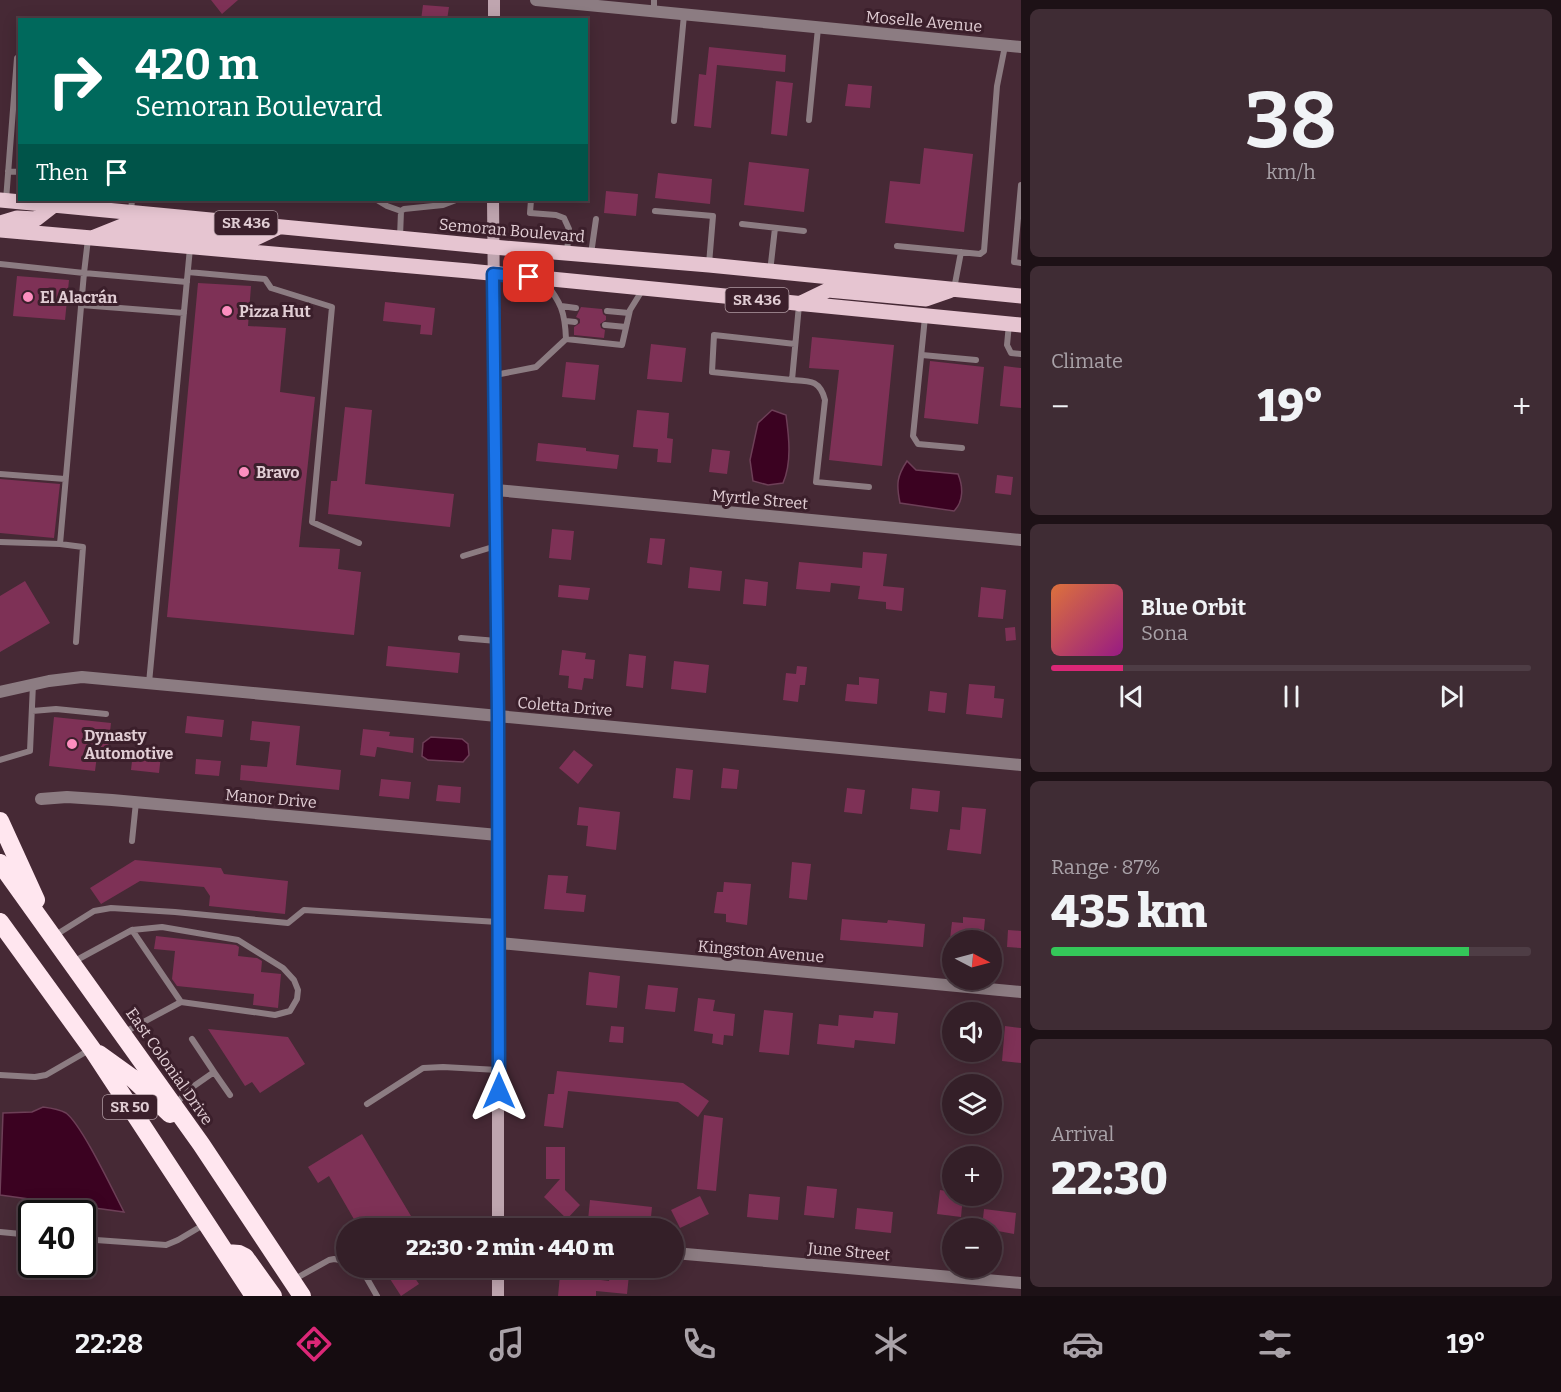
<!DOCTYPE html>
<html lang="en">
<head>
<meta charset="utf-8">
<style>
	:root { --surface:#341f28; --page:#3f2c34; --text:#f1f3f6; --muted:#a9a2a8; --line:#4e3d45; --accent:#db2777 }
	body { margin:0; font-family:Bitter,serif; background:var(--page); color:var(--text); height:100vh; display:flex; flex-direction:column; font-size:22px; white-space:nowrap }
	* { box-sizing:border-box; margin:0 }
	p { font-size:20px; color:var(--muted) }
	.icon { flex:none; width:33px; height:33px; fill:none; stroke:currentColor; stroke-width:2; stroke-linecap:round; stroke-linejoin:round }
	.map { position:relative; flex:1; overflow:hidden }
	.panel { display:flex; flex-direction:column; gap:9px; padding:9px; background:#1d1116; width:540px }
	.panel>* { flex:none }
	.hud { position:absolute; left:18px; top:18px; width:570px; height:183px; border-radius:0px; box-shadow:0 3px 15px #0003,0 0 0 2px var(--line); background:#00695c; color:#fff; overflow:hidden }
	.needle { width:39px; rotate:96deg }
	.controls { position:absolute; left:942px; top:930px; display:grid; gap:12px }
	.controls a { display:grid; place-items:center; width:60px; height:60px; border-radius:50%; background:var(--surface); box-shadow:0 3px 15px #0003,0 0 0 2px var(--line); font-size:30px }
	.speed { position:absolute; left:18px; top:1200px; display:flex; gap:12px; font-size:30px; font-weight:700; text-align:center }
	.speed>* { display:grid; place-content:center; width:78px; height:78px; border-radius:50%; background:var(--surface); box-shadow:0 3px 15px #0003,0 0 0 2px var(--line); line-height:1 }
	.speed .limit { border:3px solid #111; border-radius:9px; background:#fff; color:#111 }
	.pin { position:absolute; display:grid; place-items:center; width:51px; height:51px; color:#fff; margin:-26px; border-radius:12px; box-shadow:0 3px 9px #0006 }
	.me { position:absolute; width:66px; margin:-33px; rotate:0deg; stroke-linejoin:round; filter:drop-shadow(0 0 4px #0008) }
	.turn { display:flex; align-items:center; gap:21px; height:126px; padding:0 18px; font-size:27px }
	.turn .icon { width:78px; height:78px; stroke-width:2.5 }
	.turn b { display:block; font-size:42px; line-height:51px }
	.then { display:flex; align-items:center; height:57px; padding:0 18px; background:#0003; gap:12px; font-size:22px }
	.big { font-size:45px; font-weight:800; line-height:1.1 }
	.panel .card { flex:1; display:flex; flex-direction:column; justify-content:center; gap:9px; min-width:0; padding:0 21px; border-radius:9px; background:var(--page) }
	.panel .dial { align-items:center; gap:0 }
	.dial b { font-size:78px; line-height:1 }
	.song { display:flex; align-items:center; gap:18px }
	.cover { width:72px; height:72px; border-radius:9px; background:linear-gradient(135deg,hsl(20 70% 55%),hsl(310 70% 35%)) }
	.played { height:6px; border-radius:3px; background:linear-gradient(90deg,var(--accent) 15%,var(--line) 15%) }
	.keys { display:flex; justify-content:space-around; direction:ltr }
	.heat { display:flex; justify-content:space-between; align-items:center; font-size:33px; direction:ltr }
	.charge { height:9px; border-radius:4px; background:linear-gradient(90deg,#34c759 87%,var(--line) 0) }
	.trip { position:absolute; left:336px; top:1218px; width:348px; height:60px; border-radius:30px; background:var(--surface); box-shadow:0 3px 15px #0003,0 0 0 2px var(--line); font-weight:800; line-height:60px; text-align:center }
	.dock { display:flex; height:96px; justify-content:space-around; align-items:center; background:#150c10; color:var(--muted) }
	.dock .icon { width:42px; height:42px }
	.dock .active { color:var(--accent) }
	.dock b { font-size:27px; color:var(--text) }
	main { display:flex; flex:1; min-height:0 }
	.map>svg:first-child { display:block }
	.water { fill:#3b0221; stroke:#6d3f57; stroke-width:1.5 }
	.building { fill:#7e3156 }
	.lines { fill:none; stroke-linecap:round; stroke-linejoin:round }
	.lane { stroke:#8c7c82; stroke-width:6 }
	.street { stroke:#8c7c82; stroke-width:12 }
	.secondary { stroke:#bfa5af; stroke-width:12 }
	.primary { stroke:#e6c5d1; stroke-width:15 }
	.highway { stroke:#ffe6ef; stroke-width:18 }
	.route-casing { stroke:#114b97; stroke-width:15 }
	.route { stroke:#1a73e8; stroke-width:10 }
	.poi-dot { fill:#fd8ebf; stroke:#3b1f2b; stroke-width:2 }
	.labels { text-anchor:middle; stroke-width:6; stroke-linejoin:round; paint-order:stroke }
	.shield { fill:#3b1f2b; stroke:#af99a1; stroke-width:1.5 }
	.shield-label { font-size:15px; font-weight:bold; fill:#e1cdd4 }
	.street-label { font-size:16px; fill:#e1cdd4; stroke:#3b1f2b }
	.poi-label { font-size:16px; font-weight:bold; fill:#e1cdd4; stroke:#3b1f2b; text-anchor:start }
</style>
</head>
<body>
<main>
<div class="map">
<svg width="1021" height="1296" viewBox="0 0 1021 1296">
	<rect width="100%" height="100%" fill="#462935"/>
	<path class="water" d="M772,410L786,415C789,437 792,462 783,483L768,485L753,481L750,460L758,423Z
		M907,461L916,470L958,474C963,486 964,501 954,511L900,503C896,484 897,476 907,461Z
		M431,737L462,739L468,744L469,755L463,762L428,760L422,756L423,743Z
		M43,1107C51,1108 59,1109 66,1113C82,1125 113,1191 124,1212L0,1195L3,1113L32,1112Z"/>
	<path class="building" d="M211,0H238L222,14Z
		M423,5L449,7L447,20H421Z
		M709,47L786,55L785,72L717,65L711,128L694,126L699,74L706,75Z
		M776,81L793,83L787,136L771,134Z
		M848,84L872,86L870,108L845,106Z
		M924,148L973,154L964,232L885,223L890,181L920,184Z
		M749,162L809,169L804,212L744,205Z
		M658,173L712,179L710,204L655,198Z
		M606,191L638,194L636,216L604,213Z
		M17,276L69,280L65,320L13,316Z
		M198,283L251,286L248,326L286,328L280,392L315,397L299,547L340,549L338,569L361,572L354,635L167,617Z
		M385,302L435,308L432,335L420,334L421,325L383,321Z
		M581,307L602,309L603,314L606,316V320L600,324L601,328L605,330L604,338L574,335V327L580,323V319L576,317Z
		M812,337L894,345L882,466L829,460L839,370L809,368Z
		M651,344L686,348L682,382L647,379Z
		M930,361L984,367L978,424L924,418Z
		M566,362L599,365L595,400L562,397Z
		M1004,366L1021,368V408L1000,406Z
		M345,407L372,410L365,484L454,494L450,527L328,514L331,481H337Z
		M637,410L669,413L667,438L673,439L671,463L657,462L658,449L633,447Z
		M538,443L586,448V451L619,455L617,469L536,461Z
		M712,449L730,451L727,474L709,472Z
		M997,475L1013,477L1011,495L995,493Z
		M0,479L60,484L54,538L0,533Z
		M552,529L574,531L571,560L549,558Z
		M650,538L665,539L662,565L647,563Z
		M863,552L887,554L883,586L904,588L902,611L886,609V602L858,599L860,586L831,583L830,592L796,589L799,562L862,568Z
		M690,567L722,571L720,591L688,588Z
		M745,579L768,582L766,606L743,604Z
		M25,581L50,623L0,652V596Z
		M559,585L590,588L588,600L558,597Z
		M981,587L1006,590L1003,619L978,617Z
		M1015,627L1016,640L1006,641L1005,628Z
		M388,646L460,653L458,673L386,666Z
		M562,650L586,653L585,659L595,660L593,679L584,678L582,690L568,688L569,676L559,675Z
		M629,654L646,656L643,688L626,686Z
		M674,661L709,665L706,693L671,689Z
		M797,666L807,667L805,685H800L798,702L783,700L786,673L796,674Z
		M859,677L879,679L877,704L845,701L847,684L859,685Z
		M969,684L995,686L994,698L1004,699L1002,718L966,714Z
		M930,691L947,693L945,713L928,711Z
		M187,716L224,720L222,737L185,733Z
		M54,717L111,723L108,749L98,748L95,771L49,766Z
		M252,721L300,726L296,765L341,770L339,790L240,780L241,765L267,767L270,742L250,740Z
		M363,729L390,732L389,736L414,738L413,753L377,747L375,757L360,755Z
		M574,750L593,765L578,784L559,768Z
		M133,752L161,755L159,773L131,770Z
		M196,759L221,761L219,776L195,774Z
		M676,768L693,770L690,800L673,798Z
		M723,768L739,770L737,789L721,788Z
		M381,779L411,782L409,799L379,796Z
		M438,785L461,787L460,803L436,801Z
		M847,788L865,790L862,814L844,812Z
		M912,788L940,791L938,812L910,809Z
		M579,807L620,812L616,850L586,846L588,826L577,825Z
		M962,807L986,809L981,854L947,850L950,829L960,830Z
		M135,860L221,868L224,874L288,881L285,914L209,906L210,896L204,887L140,881L101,904L90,888Z
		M792,862L811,864L807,900L789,898Z
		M548,875L568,876L566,893L586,895L584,912L544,909Z
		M724,882L751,884L747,925L726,922V914L714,913L717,892H723Z
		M963,917L985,919L983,940L950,939L952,922L963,923Z
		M842,919L887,923L888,920L925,924L923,947L840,940Z
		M1008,930L1021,931V948L1007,947Z
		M156,936L236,945L239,947L238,956L257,958L262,961L261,972L281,974L278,1008L253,1005L254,994L177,986L172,979L175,951L154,949Z
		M589,972L620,976L617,1008L586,1005Z
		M648,985L678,988L675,1012L645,1009Z
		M698,998L715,1000L713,1011L735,1014L733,1036L724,1035L723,1045L712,1043L713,1034L694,1031Z
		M764,1010L793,1013L789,1055L759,1052Z
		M874,1011L898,1013L895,1044L855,1040L854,1048L817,1044L819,1024L838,1026L839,1015L873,1018Z
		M611,1026L624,1027L623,1043L609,1042Z
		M1005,1026L1021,1028V1063L1002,1061Z
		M208,1029L288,1037L305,1064L260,1093L252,1082L245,1086Z
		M557,1071L683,1083L709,1101L698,1117L678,1102L568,1091L563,1128L544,1126L548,1094H554Z
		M704,1115L723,1118L716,1191L697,1189Z
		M362,1134L411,1216L389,1228H359L329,1176L318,1183L308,1167Z
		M546,1147H565V1190L580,1205L567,1219L544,1197L560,1179H546Z
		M807,1186L837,1189L834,1218L804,1215Z
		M940,1190L952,1192V1196H963L961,1217L937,1214Z
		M749,1194L780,1197L778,1220L747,1217Z
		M700,1196L709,1214L680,1228L671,1210Z
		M590,1200L652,1207L650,1227L588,1220Z
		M857,1208L893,1212L891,1233L855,1229Z
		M984,1209L1016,1213L1014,1234L982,1228Z
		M383,1268H408L419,1284L401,1296Z
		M610,1273L629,1275L627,1294L596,1291V1296H558L560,1275L609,1281Z"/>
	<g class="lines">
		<path class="lane" d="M654,11V0
			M809,120L818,28
			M674,121L684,15
			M8,171L20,172
			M1021,185L1014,262L1021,263
			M6,200L17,58L20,56
			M377,200L387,206L401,211
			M531,200L530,213L556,215L564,218L569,229L567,252
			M131,211L132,200
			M655,211L713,216L709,264
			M742,224L804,231
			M400,237L401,211L404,209L443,205L456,200
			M897,246L980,254L984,251L997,86L1005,46
			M591,254L596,219
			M0,264L84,273L88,239
			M188,272L265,279L271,288L332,307L312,522L359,543
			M770,272L775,228
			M544,281C561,302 565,312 566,339
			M954,289L961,252
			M81,305L184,313
			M799,305L792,380C810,381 820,380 825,400L816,482L869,487
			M561,306L576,308
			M607,311L629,313
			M925,317L913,436L918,444L962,448
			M566,321L575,322
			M1009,324L1007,345L1011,353L1021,354
			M605,325L626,327
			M922,355L976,360
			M495,375L536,367L566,339L622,345L630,310L643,289
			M792,380L712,372L714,335L795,344
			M0,474L65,479
			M0,542L60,544L84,273L187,282
			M60,544L83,547L76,642
			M463,556L496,546
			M461,638L497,641
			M149,683L190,248
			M32,711L56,709L106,714
			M0,760L30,751L33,684
			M132,841L136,802
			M132,930L181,1002
			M54,936L94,911L111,908L175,912L288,923L304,910L498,922
			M73,962L132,930L162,927L238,940L283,968L294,980L298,990L297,999L290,1011L275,1015L181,1002L123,1033
			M192,1039L214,1072
			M0,1075L35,1077L46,1075L91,1049
			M367,1104L423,1068L443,1067L498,1070
			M174,1105L194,1086L214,1072L230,1095
			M0,1232L32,1235
			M82,1239L166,1245L178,1240L205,1224
			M361,1268L377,1296
			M293,1280L329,1260L334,1259L346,1261"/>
		<path class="street" d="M536,0L1021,47
			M496,490L1021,540
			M0,692L49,681L82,677L1021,765
			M41,799L67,797L112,800L498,835
			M499,943L1021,992
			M674,1253L1021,1283"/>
		<path class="secondary" d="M494,20V0
			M493,200L498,717V1228
			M498,1268V1296"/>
		<path class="primary" d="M0,200L493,247L709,265L1021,296
			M0,223L17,218L36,219L54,205
			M0,230L469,271L1021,325
			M92,238L122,226L256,238L279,227
			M799,304L828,290L926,299L949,291"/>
		<path class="highway" d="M0,821L36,900
			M0,863L201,1144L302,1296
			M0,922L92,1049L254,1296
			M99,1054L131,1077L170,1114
			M226,1253L239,1254L245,1257L273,1296"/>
	</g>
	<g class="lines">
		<defs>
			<path id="route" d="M499,1091L498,717L493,274L529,277"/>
		</defs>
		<use href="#route" class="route-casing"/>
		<use href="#route" class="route"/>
	</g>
	<g class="poi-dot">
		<circle cx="28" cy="297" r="6"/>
		<circle cx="227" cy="311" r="6"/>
		<circle cx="244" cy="472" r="6"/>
		<circle cx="72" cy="744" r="6"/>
	</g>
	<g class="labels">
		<g class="shield">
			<rect x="214.5" y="211" width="63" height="24" rx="4.5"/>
			<rect x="725.5" y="288" width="63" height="24" rx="4.5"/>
			<rect x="103" y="1095" width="54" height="24" rx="4.5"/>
		</g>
		<g class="shield-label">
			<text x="246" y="228">SR 436</text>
			<text x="757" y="305">SR 436</text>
			<text x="130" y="1112">SR 50</text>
		</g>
		<g class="street-label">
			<text transform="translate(924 21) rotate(5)" y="6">Moselle Avenue</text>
			<text transform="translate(512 230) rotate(5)" y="6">Semoran Boulevard</text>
			<text transform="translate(760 499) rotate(5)" y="6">Myrtle Street</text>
			<text transform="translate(565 706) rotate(5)" y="6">Coletta Drive</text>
			<text transform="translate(271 798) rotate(5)" y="6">Manor Drive</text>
			<text transform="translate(761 951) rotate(5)" y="6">Kingston Avenue</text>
			<text transform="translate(170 1066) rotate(55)" y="6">East Colonial Drive</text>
			<text transform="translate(849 1251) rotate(5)" y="6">June Street</text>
		</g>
		<g class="poi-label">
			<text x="40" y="303">El Alacrán</text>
			<text x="239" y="317">Pizza Hut</text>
			<text x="256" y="478">Bravo</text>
			<text x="84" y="741">Dynasty<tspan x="84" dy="18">Automotive</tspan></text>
		</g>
	</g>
</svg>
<div class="controls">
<a><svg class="needle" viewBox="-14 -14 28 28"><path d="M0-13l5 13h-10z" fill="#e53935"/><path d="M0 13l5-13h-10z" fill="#a9a2a8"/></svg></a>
<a><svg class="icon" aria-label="sound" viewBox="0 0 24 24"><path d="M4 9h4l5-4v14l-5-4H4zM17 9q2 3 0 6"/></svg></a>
<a><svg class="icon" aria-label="layers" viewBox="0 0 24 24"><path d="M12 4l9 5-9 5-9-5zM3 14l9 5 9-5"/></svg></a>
<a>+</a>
<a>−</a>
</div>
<div class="speed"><div class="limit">40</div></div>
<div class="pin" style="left:529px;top:277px;background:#d93025"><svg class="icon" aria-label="arrive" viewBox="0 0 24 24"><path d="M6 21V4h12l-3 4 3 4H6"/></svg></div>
<svg class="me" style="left:499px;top:1091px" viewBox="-20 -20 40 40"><path d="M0-17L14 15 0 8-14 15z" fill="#1a73e8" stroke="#fff" stroke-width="4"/></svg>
<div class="trip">22:30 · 2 min · 440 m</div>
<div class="hud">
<div class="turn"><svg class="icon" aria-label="right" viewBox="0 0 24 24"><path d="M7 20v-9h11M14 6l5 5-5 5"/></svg><div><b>420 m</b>Semoran Boulevard</div></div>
<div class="then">Then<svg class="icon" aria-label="arrive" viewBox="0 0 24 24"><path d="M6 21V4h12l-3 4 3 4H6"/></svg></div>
</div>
</div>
<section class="panel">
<div class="card dial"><b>38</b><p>km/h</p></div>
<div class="card"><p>Climate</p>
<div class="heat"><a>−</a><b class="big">19°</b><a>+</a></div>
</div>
<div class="card">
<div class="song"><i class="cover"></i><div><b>Blue Orbit</b><p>Sona</p></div></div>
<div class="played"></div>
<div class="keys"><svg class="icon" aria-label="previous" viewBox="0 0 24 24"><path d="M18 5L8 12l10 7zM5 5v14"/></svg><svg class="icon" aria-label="pause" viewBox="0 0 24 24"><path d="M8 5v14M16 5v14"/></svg><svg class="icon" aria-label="next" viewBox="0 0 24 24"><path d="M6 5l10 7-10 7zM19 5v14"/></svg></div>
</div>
<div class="card"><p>Range · 87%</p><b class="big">435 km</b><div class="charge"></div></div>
<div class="card"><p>Arrival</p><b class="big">22:30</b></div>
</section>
</main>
<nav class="dock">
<b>22:28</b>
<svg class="icon active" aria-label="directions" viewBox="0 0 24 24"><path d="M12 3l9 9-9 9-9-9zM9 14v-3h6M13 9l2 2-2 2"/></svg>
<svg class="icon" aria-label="music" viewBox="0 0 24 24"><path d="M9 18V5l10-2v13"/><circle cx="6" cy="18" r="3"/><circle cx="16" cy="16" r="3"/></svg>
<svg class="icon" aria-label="phone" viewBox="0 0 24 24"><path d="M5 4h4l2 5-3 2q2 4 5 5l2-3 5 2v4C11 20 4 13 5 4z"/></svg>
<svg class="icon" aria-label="climate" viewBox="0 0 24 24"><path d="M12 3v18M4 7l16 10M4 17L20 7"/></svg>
<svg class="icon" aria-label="car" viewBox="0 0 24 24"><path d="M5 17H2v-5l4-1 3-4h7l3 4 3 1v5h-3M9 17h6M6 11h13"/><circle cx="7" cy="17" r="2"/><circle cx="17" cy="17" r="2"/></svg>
<svg class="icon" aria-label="filters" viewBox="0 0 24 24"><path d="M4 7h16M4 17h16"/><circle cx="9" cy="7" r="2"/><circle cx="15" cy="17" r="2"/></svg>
<b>19°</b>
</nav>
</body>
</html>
